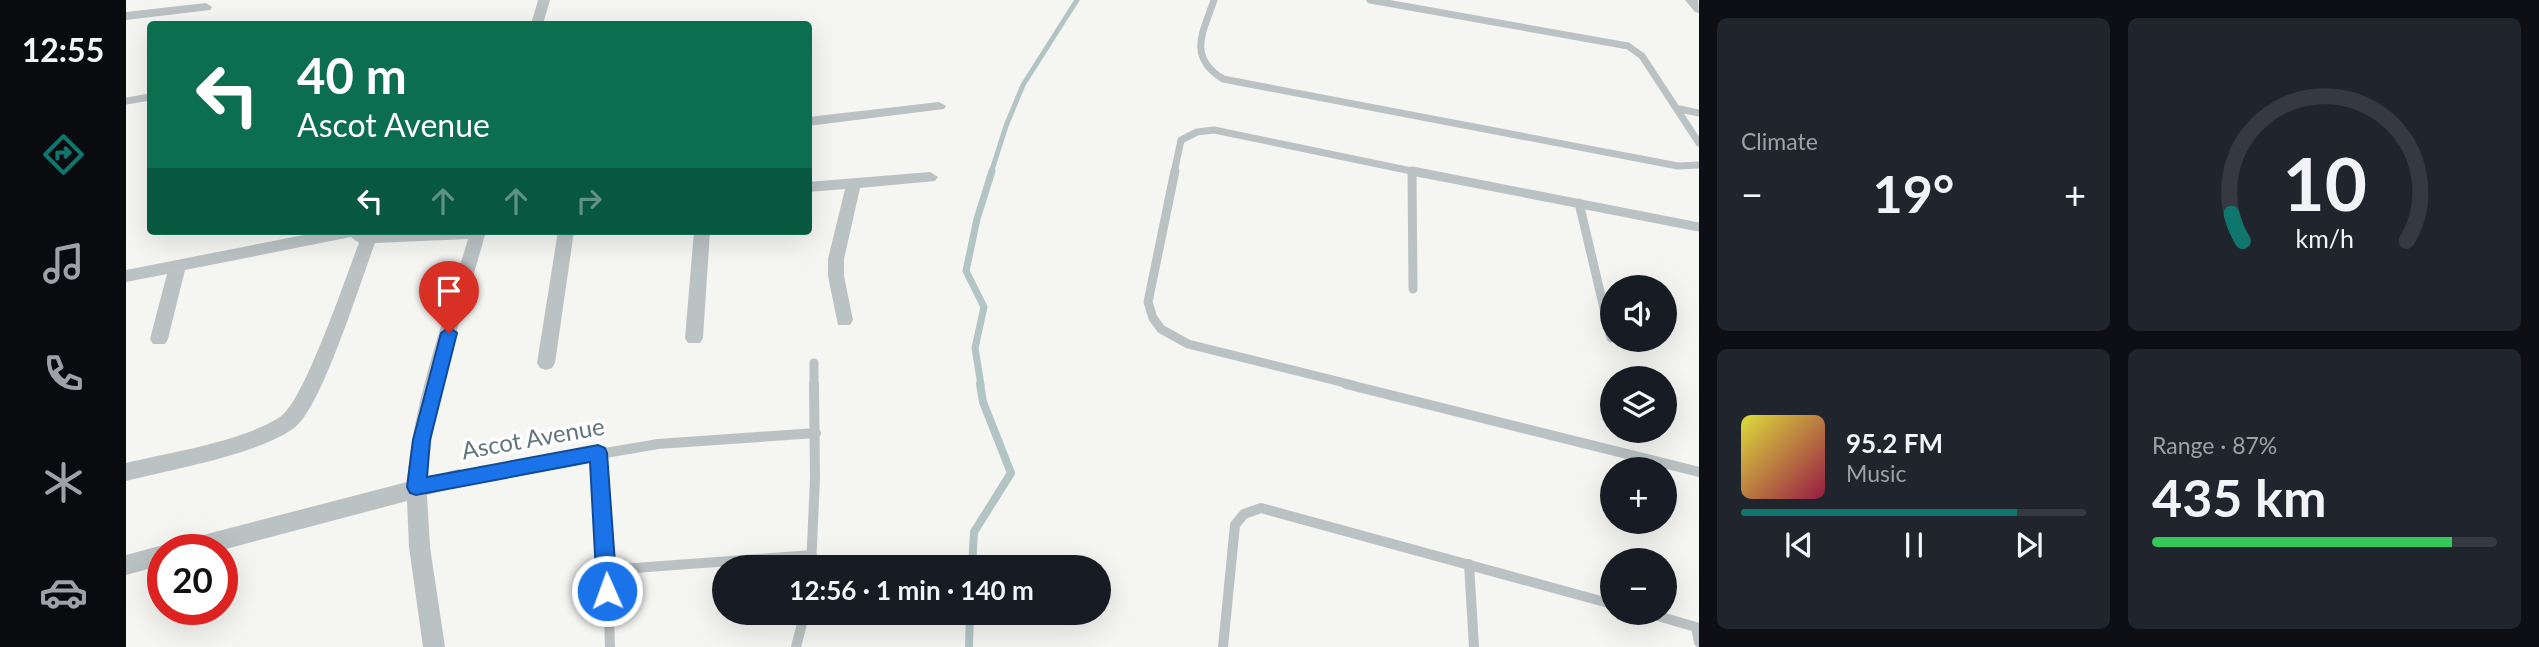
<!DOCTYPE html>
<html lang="en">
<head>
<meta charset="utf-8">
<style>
	:root { --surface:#171b24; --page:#20242c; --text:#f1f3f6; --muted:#9ea1a6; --line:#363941; --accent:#0f766e }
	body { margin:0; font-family:Lato,sans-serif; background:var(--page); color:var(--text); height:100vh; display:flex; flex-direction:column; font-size:26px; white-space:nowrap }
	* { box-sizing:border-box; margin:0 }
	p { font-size:23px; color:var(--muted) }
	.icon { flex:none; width:38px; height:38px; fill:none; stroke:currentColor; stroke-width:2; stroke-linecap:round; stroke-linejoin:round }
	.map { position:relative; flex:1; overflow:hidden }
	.sheet { display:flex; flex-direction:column; gap:18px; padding:18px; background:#0d0f14; width:840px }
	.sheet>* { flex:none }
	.banner { position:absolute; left:21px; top:21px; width:665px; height:214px; border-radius:7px; box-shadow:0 7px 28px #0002; background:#0b6e4f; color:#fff; overflow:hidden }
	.controls { position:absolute; left:1474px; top:275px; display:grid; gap:14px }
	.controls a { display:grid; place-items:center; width:77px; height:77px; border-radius:50%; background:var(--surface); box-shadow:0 7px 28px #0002; font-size:35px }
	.speed { position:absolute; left:21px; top:534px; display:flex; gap:14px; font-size:35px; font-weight:700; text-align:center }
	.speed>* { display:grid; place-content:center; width:91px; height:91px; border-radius:50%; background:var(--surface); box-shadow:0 7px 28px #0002; line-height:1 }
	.speed .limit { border:10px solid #d22; background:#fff; color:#111 }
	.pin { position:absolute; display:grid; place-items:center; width:60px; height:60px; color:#fff; margin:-72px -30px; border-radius:50% 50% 50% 0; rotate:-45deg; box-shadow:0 0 7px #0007 }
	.pin .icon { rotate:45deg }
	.me { position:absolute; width:77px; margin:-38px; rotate:358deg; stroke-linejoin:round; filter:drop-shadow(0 0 5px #0008) }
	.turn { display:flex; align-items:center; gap:24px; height:147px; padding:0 35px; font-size:32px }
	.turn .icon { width:91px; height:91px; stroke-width:2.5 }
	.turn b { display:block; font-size:49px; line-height:60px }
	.lanes { display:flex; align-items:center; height:66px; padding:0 35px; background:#0003; justify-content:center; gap:35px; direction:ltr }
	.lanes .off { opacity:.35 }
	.big { font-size:52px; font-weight:700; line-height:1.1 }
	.sheet .widget { flex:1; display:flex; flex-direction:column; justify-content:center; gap:10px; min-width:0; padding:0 24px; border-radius:10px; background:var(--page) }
	.sheet .dial { align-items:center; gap:0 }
	.dial svg { height:182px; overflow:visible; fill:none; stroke:var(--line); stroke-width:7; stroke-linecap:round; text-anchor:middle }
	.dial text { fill:var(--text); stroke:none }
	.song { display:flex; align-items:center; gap:21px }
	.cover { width:84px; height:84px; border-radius:10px; background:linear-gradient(135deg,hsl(60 70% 55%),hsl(340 70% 35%)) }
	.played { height:7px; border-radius:4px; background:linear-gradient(90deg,var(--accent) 80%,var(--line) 80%) }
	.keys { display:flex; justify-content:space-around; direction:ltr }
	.heat { display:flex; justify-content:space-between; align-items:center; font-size:38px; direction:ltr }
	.charge { height:10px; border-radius:5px; background:linear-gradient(90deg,#34c759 87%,var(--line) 0) }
	.sheet .tiles { flex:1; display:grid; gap:18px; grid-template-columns:repeat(2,1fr) }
	.trip { position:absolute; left:586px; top:555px; width:399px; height:70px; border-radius:35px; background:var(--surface); box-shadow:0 7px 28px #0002; font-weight:700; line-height:70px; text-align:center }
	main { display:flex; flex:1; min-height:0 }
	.tabs { display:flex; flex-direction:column; width:126px; justify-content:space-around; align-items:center; background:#090b0e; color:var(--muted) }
	.tabs .icon { width:49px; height:49px }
	.tabs .selected { color:var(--accent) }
	.tabs b { font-size:32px; color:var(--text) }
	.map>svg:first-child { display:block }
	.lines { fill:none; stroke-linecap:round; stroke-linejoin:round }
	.stream-far2 { stroke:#b3c4c5; stroke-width:5 }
	.stream-far1 { stroke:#b3c4c5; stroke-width:7 }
	.stream { stroke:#b3c4c5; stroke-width:8 }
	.lane-far2 { stroke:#bbc2c4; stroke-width:7 }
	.lane-far1 { stroke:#bbc2c4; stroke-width:9 }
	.lane { stroke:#bbc2c4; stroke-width:10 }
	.street { fill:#bbc2c4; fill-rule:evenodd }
	.route { fill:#1a73e8; stroke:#114b97; stroke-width:2 }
	.labels { text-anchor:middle; stroke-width:7; stroke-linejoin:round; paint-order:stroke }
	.street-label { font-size:24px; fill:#61767c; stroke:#fff }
</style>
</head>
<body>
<main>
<nav class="tabs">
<b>12:55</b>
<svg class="icon selected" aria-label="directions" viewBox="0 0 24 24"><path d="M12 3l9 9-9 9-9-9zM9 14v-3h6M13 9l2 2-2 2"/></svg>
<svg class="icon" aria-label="music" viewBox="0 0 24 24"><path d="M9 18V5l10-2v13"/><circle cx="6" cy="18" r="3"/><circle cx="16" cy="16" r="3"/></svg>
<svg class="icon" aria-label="phone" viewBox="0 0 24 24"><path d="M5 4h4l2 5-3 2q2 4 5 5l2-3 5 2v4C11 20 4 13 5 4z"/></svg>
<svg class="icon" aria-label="climate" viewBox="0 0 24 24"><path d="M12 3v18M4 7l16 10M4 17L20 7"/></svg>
<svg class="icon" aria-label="car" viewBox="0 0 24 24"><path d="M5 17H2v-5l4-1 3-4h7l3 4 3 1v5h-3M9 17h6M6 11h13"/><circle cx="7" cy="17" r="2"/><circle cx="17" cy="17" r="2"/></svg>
</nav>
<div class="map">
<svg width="1573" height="647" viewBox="0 0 1573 647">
	<rect width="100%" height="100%" fill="#f5f5f2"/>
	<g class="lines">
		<path class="stream-far2" d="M865,173L880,126L897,85L951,0"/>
		<path class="stream-far1" d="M855,385L849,348L858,307L840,271L851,219L866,171"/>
		<path class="stream" d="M846,567L848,532L885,473L857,402L854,384
			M843,647L844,612"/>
		<path class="lane-far2" d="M1088,0C1077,33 1061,56 1097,79L1552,166L1573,165
			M1244,0L1502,46L1516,56L1573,143
			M0,101L24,97
			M1554,109L1573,113
			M1048,173L1055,140L1071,132L1088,130L1295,173"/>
		<path class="lane-far1" d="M1049,171L1022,302L1027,318L1035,329L1062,344L1227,385
			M1286,171L1287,289
			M1286,171L1573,227
			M1453,203L1485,338
			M688,363V385"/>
		<path class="lane" d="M1220,384L1573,472
			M472,453L480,539L484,647
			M333,478L532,444L690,433
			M1343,564L1348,647
			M685,567L689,479L688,384
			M481,570L686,555
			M1518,612L1573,628
			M1570,627L1573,642
			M670,647L679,612
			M1097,647L1109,525L1118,514L1135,508L1486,604"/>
		<path class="street" d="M412,0H424L417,24H405Z
			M1559,0H1572L1573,13L1569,12Z
			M80,3L86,7L84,10L0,20V12Z
			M813,102L820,106L818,109L682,126V117Z
			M804,172L812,177L809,181L734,188L718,259V276L727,320L724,325H712L702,276V259L719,189L682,192V182Z
			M198,231H360C338,312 307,392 302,477L333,469L340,472L343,478L340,484L301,495L304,547L319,647H297L283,547L281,501L96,550H48L50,543L58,540L281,482C288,398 318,320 342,239L249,243C235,280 195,410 168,428C131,455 46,469 0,481V463C45,452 115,442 154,417C178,402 220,276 233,243L225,237L59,270L42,339L39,344H27L24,339L41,274L0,282V270Z
			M432,231H448L429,363L426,368L420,370L414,368L411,363Z
			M568,231H584L577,338L574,343H562L559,338Z
			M37,545L45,550H37V565L0,575V555Z"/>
	</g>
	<path class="route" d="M323,327L331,333L304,440L301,477L472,445L479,448L481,453L491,591L488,598L481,600L474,598L471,591L464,462L290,495L284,493L281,487L287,440L315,333Z"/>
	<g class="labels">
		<g class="street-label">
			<text transform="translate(407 439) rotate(-10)" y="8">Ascot Avenue</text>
		</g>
	</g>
</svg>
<div class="controls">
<a><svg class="icon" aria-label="sound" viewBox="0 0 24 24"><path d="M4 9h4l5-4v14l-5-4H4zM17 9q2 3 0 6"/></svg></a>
<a><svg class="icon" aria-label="layers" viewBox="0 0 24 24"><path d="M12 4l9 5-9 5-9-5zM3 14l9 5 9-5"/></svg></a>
<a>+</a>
<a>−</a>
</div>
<div class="speed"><div class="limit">20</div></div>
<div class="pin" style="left:323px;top:333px;background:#d93025"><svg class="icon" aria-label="arrive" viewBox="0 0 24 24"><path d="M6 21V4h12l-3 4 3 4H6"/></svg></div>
<svg class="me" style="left:481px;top:591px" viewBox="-20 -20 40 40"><circle r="17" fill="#1a73e8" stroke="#fff" stroke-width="3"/><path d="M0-11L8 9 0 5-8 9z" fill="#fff"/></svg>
<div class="trip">12:56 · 1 min · 140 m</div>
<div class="banner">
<div class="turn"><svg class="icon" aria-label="left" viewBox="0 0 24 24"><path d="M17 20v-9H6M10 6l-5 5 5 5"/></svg><div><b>40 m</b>Ascot Avenue</div></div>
<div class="lanes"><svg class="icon" aria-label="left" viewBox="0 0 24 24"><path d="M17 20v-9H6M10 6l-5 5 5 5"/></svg><svg class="icon off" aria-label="ahead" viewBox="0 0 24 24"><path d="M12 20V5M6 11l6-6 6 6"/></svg><svg class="icon off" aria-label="ahead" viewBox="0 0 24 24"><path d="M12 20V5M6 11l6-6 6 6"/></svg><svg class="icon off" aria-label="right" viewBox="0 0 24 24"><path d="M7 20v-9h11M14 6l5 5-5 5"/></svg></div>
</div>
</div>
<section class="sheet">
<div class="tiles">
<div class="widget"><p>Climate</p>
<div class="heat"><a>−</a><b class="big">19°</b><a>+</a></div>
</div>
<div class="widget dial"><svg viewBox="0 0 100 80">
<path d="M14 69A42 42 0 1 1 86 69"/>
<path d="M14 69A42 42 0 0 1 9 57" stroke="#0f766e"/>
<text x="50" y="56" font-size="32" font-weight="700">10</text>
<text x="50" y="72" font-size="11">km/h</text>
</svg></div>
<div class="widget">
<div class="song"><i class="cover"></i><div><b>95.2 FM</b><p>Music</p></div></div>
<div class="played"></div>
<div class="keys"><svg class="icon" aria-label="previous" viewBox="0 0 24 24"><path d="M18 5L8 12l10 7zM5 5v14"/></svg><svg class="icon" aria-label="pause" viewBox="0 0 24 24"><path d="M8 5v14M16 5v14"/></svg><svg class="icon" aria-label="next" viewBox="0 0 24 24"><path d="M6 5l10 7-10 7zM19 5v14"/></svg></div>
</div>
<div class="widget"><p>Range · 87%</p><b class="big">435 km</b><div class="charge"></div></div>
</div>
</section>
</main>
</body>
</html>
